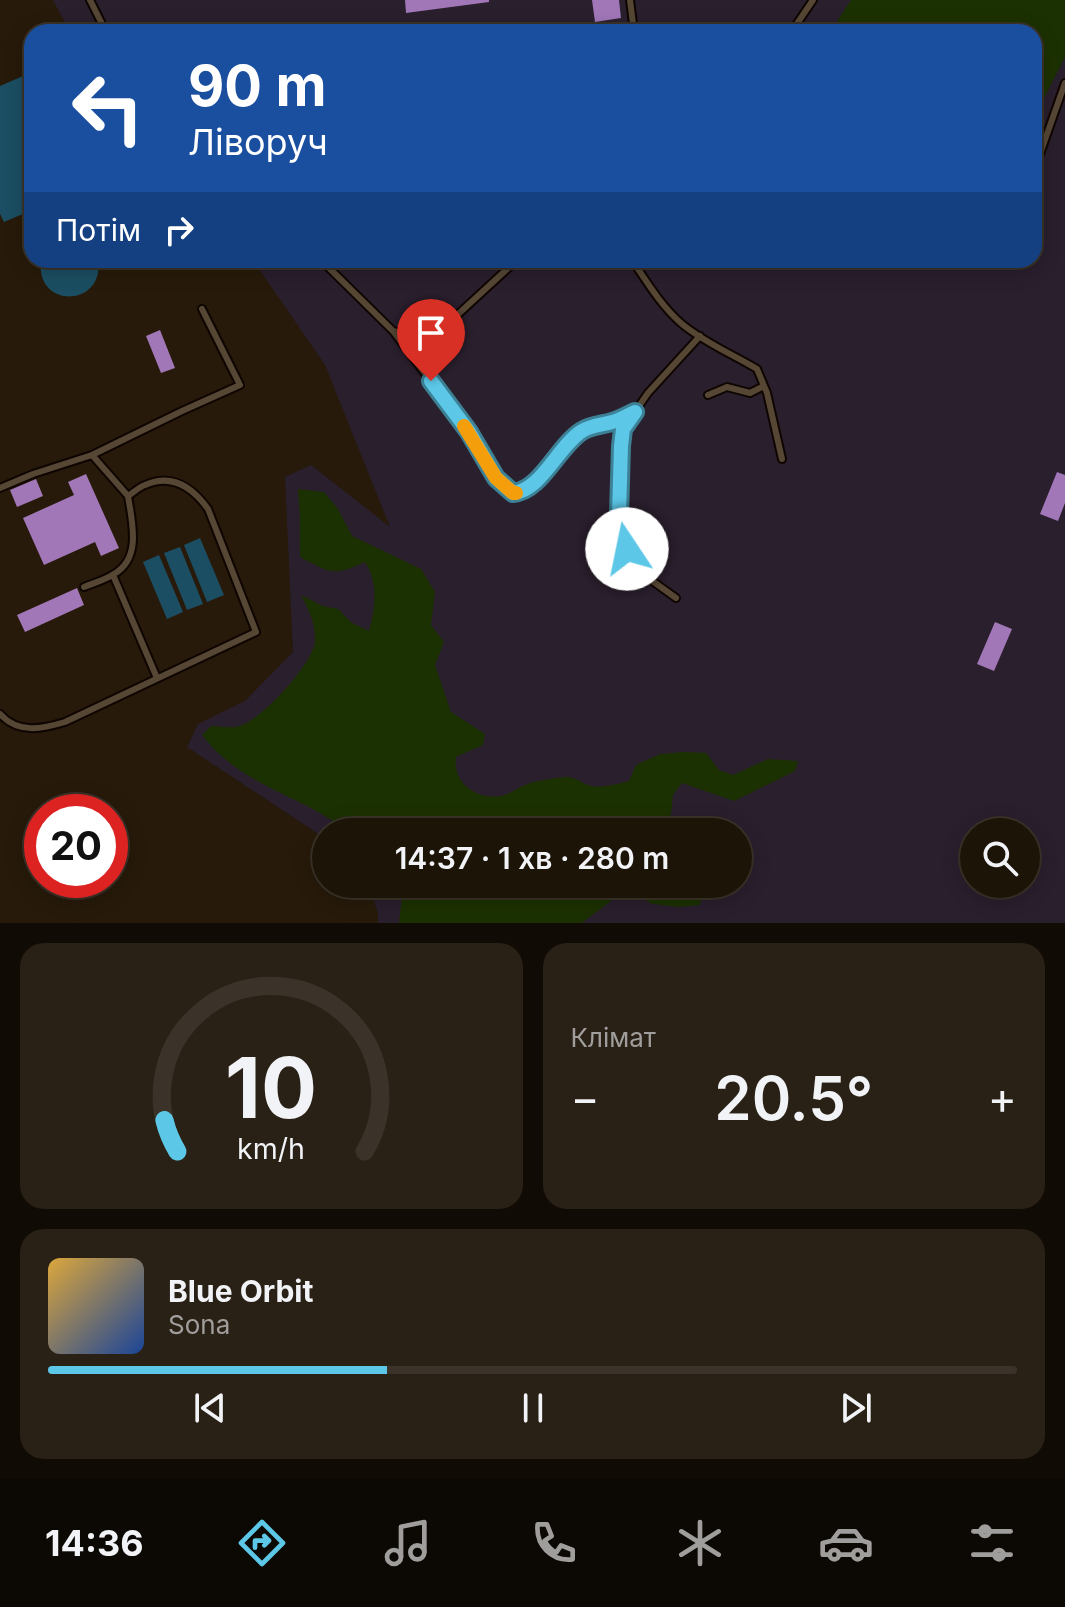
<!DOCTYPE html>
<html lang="uk">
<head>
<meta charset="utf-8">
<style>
	:root { --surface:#1d1408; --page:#2a2116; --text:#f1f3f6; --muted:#a09e9c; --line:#3b3329; --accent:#5cc7e7 }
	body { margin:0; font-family:Inter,sans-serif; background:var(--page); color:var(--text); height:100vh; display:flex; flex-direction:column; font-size:30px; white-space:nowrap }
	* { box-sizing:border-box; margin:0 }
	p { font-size:26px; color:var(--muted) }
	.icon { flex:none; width:44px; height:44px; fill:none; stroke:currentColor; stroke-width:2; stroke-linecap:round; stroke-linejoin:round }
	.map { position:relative; height:923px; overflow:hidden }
	.drawer { display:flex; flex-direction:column; gap:20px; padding:20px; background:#100b04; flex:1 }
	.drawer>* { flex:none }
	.banner { position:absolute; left:24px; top:24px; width:1018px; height:244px; border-radius:24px; box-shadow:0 4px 20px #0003,0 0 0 2px var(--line); background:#1a4fa0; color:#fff; overflow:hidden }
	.controls { position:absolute; left:960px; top:818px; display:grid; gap:16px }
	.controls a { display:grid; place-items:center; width:80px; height:80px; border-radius:50%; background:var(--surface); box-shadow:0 4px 20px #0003,0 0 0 2px var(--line); font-size:40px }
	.speed { position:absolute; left:24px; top:794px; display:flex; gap:16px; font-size:40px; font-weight:700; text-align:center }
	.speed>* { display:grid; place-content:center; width:104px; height:104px; border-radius:50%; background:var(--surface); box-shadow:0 4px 20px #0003,0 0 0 2px var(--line); line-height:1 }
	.speed .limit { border:12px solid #d22; background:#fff; color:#111 }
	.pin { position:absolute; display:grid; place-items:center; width:68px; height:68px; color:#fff; margin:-82px -34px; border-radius:50% 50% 50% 0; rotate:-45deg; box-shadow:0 0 8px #0007 }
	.pin .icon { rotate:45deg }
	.me { position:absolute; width:88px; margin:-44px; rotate:349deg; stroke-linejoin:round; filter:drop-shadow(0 0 6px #0008) }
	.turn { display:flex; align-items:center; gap:28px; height:168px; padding:0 32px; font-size:36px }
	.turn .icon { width:104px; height:104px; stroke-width:2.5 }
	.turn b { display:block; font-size:56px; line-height:68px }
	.then { display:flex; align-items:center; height:76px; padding:0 32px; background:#0003; gap:16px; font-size:30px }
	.big { font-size:60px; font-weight:600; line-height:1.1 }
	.drawer .tile { flex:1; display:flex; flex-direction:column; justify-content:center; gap:12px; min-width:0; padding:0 28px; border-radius:24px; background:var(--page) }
	.drawer .dial { align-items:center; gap:0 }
	.dial svg { height:208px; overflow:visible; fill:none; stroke:var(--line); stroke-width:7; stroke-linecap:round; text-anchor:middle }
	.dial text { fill:var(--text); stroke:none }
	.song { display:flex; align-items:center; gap:24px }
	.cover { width:96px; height:96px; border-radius:12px; background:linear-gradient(135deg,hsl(40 70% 55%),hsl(220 70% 35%)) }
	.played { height:8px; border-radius:4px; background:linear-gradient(90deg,var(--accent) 35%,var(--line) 35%) }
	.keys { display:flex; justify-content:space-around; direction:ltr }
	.heat { display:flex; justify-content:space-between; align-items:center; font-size:44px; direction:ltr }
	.drawer .tiles { flex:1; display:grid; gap:20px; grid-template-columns:1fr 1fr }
	.tile:last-child { grid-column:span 2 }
	.trip { position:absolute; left:312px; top:818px; width:440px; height:80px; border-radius:40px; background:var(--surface); box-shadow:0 4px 20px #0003,0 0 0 2px var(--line); font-weight:600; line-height:80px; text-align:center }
	.tabs { display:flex; height:128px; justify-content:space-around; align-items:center; background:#0c0803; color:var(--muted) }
	.tabs .icon { width:56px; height:56px }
	.tabs .on { color:var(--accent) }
	.tabs b { font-size:36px; color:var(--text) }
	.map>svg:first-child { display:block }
	.industrial { fill:#2a1f2d; fill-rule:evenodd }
	.green { fill:#1c3101 }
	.water { fill:#1b4e62 }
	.building { fill:#a177b8 }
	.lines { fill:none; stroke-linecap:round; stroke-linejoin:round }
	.service-casing { stroke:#0f0500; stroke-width:10 }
	.service { stroke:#564735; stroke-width:6 }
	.route-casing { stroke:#3c8196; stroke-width:20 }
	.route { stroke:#5cc7e7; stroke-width:14 }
	.slow { stroke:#f59e0b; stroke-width:14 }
</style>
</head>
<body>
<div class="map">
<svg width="1065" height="923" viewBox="0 0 1065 923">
	<rect width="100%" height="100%" fill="#271a0a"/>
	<path class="industrial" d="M53,0H1065V923H378V913L368,884H738V832H326V839L187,747L198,724L245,701L293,652L285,477L311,465L390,527L325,365L253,260H1034V32H70ZM974,832H1026V884H974Z"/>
	<path class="green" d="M851,0H1065V57L1034,118V32H830Z
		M298,489L324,492L338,509L352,536L421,569L435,592L431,625L444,642L435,665L451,712L485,734L483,745L456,757C452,783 477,800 501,796C511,794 520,786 530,783C537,781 560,777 567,777C575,777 583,784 591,786C603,788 617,784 629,781L636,765L660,754L685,752L706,753L719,770L733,775L768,759L798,761L795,771L734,801L682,783L673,795L669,832H348C301,794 243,788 202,735L211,726C218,726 228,728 236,727C258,724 313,664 315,642C316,624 309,610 301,595L323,606L338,609L352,623L369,631C375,608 379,584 365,562C332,577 331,573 300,557V517Z
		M398,884H709L699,905L678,907L653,904L625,890L582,923H399L402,897Z"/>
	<path class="water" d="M30,73L32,78V210L4,222L0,214V86Z
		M41,260H98C105,307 35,310 41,260Z
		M200,538L224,595L207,602L184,545Z
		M180,547L203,604L187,610L164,553Z
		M159,555L183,612L167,619L143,562Z"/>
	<path class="building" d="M405,0H489V2L406,13Z
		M592,0H619L621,18L595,22Z
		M160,330L175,368L161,373L146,336Z
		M1057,472L1065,475V503L1058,521L1040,514Z
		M86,474L119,548L101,556L95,542L44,565L23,518L74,495L68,482Z
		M36,479L43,496L17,507L10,490Z
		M77,588L84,605L25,632L17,615Z
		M995,622L1012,629L994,671L977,664Z"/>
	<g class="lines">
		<defs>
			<path id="service" d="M90,0L106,32
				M630,0L634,32
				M792,31L813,0
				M1034,171L1065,83
				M321,260L393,331L419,338L442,329L517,260
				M632,260C647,282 661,306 682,324C705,343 732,354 757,369L767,393L782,459
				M393,331L469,432L496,478L513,493C541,491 558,446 582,431C591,425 602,425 612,422C620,420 628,415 635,412
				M708,395L727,387L750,393L764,386
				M92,455L182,411L240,385L202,309
				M0,488L33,474L92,455L128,496
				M113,575L157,678
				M676,598L651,580L627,549L619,515L621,446L623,429L648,393L700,336
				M0,714C18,734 42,729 65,722L256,632L208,509C193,488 172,473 145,485C139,487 133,493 128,496C132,522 142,558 114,574C105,580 94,583 84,587"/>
		</defs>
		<use href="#service" class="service-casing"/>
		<use href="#service" class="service"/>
	</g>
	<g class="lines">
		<defs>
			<path id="route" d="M431,381L469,432L496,478L513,493C541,491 558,446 582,431C591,425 602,425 612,422C620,420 628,415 635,412L623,429L621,446L619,515L627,549"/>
		</defs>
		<use href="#route" class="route-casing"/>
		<use href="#route" class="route"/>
		<path class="slow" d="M464,426L496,478L513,493H516"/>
	</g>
</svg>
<div class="controls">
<a><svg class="icon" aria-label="search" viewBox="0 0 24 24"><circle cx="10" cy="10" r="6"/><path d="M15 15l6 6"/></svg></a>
</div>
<div class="speed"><div class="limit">20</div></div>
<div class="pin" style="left:431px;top:381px;background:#d93025"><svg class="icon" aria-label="arrive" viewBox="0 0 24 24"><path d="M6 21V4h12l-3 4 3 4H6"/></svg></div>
<svg class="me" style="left:627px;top:549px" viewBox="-20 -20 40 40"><circle r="19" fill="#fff"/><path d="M0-13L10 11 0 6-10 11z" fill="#5cc7e7"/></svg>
<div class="trip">14:37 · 1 хв · 280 m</div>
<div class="banner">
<div class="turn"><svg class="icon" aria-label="left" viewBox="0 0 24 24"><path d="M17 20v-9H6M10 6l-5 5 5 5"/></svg><div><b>90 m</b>Ліворуч</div></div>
<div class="then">Потім<svg class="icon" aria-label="right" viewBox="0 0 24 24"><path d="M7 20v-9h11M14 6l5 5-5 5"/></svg></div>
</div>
</div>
<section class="drawer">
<div class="tiles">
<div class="tile dial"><svg viewBox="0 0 100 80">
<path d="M14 69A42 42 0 1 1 86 69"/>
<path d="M14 69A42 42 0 0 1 9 57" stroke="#5cc7e7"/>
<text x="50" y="56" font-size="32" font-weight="700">10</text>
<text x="50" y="72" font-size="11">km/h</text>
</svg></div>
<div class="tile"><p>Клімат</p>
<div class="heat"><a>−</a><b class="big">20.5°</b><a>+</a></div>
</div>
<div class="tile">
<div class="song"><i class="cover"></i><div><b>Blue Orbit</b><p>Sona</p></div></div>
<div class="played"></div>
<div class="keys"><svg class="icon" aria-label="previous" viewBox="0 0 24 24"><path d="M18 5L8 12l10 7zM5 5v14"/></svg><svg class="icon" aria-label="pause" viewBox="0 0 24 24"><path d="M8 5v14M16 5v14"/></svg><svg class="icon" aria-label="next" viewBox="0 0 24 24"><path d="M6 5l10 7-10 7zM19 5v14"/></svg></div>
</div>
</div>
</section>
<nav class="tabs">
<b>14:36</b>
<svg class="icon on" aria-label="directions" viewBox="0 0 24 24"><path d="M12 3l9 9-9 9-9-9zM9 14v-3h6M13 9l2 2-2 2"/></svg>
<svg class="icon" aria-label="music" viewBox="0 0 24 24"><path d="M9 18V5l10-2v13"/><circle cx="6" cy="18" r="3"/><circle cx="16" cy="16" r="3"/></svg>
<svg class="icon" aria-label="phone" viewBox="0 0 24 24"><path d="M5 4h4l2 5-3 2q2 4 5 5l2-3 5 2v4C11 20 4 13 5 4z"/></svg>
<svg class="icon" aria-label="climate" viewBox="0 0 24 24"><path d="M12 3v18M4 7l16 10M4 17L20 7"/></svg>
<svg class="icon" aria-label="car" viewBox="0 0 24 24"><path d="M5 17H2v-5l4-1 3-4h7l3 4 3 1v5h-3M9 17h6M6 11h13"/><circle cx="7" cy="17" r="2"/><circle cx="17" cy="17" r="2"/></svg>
<svg class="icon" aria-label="filters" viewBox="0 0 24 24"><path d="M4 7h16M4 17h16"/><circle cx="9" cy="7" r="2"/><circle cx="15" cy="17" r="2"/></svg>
</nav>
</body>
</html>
